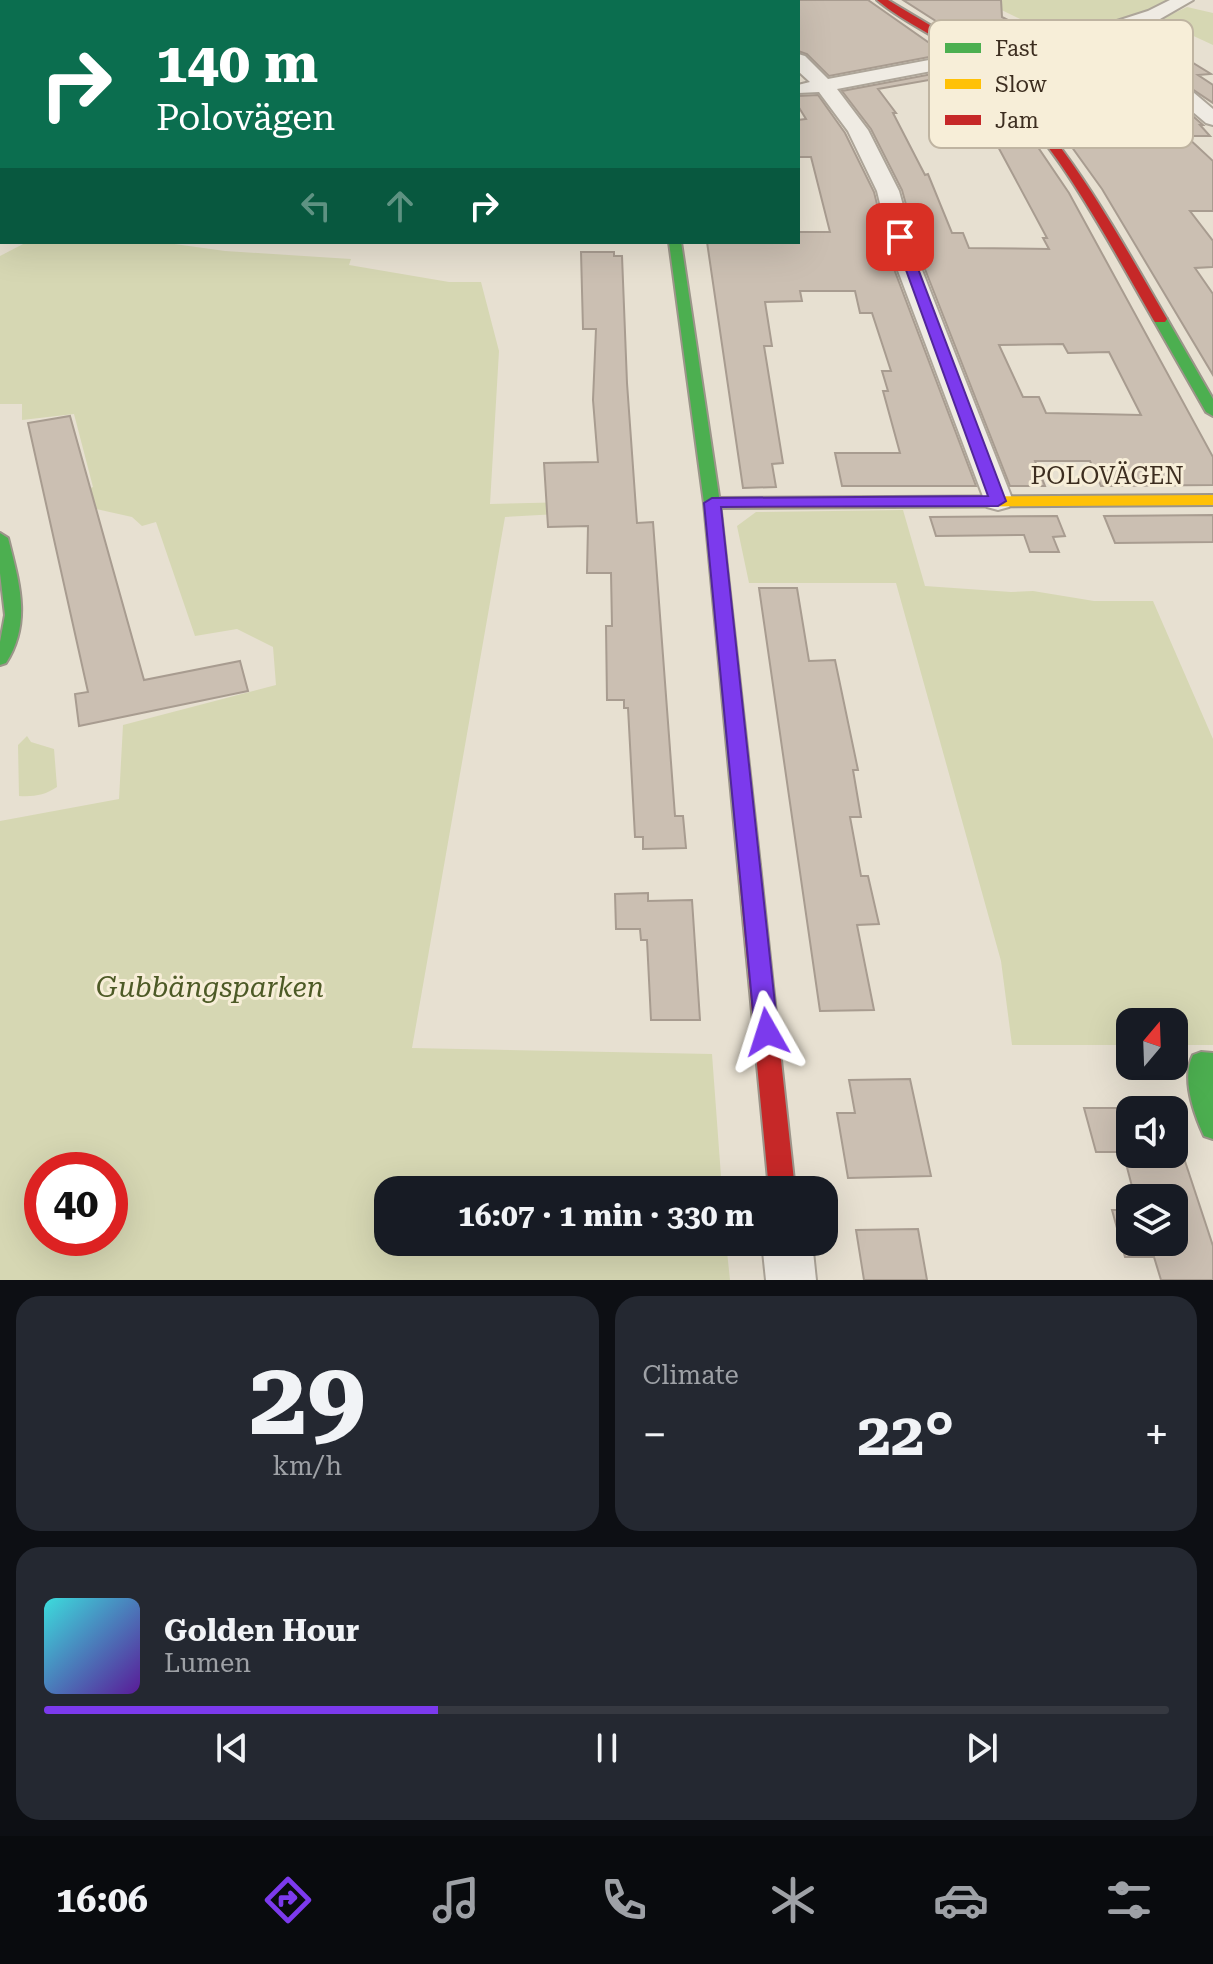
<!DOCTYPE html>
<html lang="en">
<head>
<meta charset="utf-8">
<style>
	:root { --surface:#171b24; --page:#242831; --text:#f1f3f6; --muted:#9ea1a6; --line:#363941; --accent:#7c3aed }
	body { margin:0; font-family:"Roboto Serif",serif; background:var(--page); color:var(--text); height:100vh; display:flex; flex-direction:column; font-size:30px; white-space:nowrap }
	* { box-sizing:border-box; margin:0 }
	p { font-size:26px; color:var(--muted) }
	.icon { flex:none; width:44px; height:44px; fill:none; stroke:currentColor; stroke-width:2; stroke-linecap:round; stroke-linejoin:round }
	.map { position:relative; height:1280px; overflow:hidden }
	.panel { display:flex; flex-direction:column; gap:16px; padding:16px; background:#0d0f14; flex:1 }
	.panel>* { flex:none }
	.guide { position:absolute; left:0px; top:0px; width:800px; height:244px; box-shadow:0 8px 32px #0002; background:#0b6e4f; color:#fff; overflow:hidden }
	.needle { width:52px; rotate:19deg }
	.tools { position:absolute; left:1116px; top:1008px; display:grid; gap:16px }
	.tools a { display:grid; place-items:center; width:72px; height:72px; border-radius:16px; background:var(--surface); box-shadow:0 8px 32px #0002; font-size:40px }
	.speed { position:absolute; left:24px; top:1152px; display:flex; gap:16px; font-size:40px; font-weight:700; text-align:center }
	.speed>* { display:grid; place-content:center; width:104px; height:104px; border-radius:50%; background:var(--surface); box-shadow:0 8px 32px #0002; line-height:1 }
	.speed .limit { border:12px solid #d22; background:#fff; color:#111 }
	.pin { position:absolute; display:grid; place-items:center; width:68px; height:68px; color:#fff; margin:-34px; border-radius:16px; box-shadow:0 4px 12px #0006 }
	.me { position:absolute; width:88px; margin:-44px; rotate:354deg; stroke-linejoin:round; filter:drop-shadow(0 0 6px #0008) }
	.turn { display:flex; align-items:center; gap:28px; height:168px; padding:0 24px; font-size:36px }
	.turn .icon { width:104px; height:104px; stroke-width:2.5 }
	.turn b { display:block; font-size:56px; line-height:68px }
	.lanes { display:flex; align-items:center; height:76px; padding:0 24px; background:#0003; justify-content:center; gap:40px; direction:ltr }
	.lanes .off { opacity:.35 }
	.big { font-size:60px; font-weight:700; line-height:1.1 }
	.panel .card { flex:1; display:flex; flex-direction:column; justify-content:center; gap:12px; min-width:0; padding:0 28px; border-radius:24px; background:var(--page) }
	.panel .dial { align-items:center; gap:0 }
	.dial b { font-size:104px; line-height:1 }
	.song { display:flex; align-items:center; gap:24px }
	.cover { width:96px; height:96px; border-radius:12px; background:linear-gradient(135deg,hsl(180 70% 55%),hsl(270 70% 35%)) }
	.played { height:8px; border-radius:4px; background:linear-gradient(90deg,var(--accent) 35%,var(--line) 35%) }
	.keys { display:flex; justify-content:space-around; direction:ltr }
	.heat { display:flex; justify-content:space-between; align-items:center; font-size:44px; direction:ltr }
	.panel .tiles { flex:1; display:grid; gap:16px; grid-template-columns:1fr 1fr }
	.card:last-child { grid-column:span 2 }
	.trip { position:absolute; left:374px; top:1176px; width:464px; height:80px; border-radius:24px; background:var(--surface); box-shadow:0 8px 32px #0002; font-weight:700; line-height:80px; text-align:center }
	.dock { display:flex; height:128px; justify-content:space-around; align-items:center; background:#090b0e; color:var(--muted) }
	.dock .icon { width:56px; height:56px }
	.dock .current { color:var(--accent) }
	.dock b { font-size:36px; color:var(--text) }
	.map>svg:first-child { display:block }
	.green { fill:#d6d7b3; fill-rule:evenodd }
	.building { fill:#cbbfb2; stroke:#a89c90; stroke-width:2; fill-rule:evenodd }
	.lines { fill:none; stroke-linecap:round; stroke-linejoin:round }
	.street-casing { stroke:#ada599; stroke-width:4 }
	.fast-casing { stroke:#9c958a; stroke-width:4 }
	.slow-casing { stroke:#9c958a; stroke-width:4 }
	.jam-casing { stroke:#9c958a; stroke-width:4 }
	.street { fill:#efebe3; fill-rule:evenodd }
	.fast { fill:#4caf50; fill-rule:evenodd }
	.slow { fill:#ffc107; fill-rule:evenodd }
	.jam { fill:#c62828; fill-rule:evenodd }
	.route { fill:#7c3aed; stroke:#51269a; stroke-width:2 }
	.labels { text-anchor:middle; stroke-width:6; stroke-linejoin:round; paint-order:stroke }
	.street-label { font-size:24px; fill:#3d2e20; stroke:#f7eed8 }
	.near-park-label { font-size:28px; font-style:italic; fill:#4d5a26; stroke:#f7eed8 }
	.key { fill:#f7eed8; stroke:#bfb4a1; stroke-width:2 }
	.key-label { font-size:22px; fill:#3d2e20 }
</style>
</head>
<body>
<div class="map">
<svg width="1213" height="1280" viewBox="0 0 1213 1280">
	<rect width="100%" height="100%" fill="#e7e0d1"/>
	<path class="green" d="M981,0H1174L1139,17L1059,38Z
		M1187,7L1213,13V45L1159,20Z
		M27,242H160L225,251L351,259L349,265L449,282H481L499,351L490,504L573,502L576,513L505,517L412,1048L712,1054L722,1190H388V1242H726L730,1280H0V821L119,799L123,725L276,685L273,647L237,629L195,636L156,522L142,526L132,517L56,500L93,487L74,414L22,420V404H0V256ZM42,1170H110V1238H42Z
		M903,510L925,586L1011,592L1033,591L1094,601H1153L1213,739V1045H1174V1022H1130V1045H1012L1001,961L896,583H749L737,526L756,512Z
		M27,736L31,742L54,749L57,787C45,795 34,797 19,796L18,745Z"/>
	<path class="building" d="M798,0H868L945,54L829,76L807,54L798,51Z
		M903,0H1001L1002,17L1039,36L978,48Z
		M1141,31L1211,74L1198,75L1213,85V103L1114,37Z
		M1088,44L1171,97L1203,125H1200L1210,136H1186L1213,161V211H1190L1213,241V267L1195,268L1213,294V375L1102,189L1053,121L994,62Z
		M964,68L1031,137L1069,193L1213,457V485L1101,486L1090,461H1035L1045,486H1010L921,259L902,190L871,129L842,91ZM940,78L960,100H964L991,143H996L1047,238H1043L1049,249L969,248L963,233H952L928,174L925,175L893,113H896L878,89ZM1063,344L1068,353L1109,352L1141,415L1046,413L1039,397H1023L999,345Z
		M818,95L845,133L874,192L891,261L976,486H842L835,453H900L883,391H888L882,371H891L872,313H860L855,291H800L802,301L765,302L772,346H764L783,463L772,464L776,487L743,488L707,242H798V232H830L811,157H798V120L806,119L798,106V96Z
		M581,252H614V256H622L627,383L637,523L653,522L675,816H683L686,848L643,849V837H635L628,708H624V700H607L606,626H612L611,573H587L588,526L548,527L544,463L598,462L593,400L596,329H583Z
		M70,416L144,680L240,661L248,691L79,726L75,694L88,692L28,423Z
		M1213,515V542L1115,543L1104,516Z
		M1057,516L1065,536L1053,537L1059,552H1030L1024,535L936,536L930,517Z
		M759,588H797L809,661L835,660L858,770H853L861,817H850L861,876H868L879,924L857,925L874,1010L820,1011Z
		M648,893V901L692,900L700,1020H651L647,940H641L640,929H616L615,894Z
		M910,1079L931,1176L848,1178L837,1113H855L849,1080Z
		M1084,1108H1168L1130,1110V1154H1174V1128L1213,1246V1280H1161L1154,1257H1125L1112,1210H1130V1242H1174V1198H1135L1123,1152H1096Z
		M918,1229L927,1280H864L856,1230Z"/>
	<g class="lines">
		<defs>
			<path id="street" d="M37,0H55V2H37Z
				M196,0H214L215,2H197Z
				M380,0H404L406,2H382Z
				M511,0H531L533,2H513Z
				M700,0H719L721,2H702Z
				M1170,0H1193L1160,19L1107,36L1187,87L1213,109V125L1206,123L1173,95L1089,41L837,89L868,130L899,191L918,260L1013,501L1009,507L998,510L987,507L894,260L877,191L848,131L819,92L798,93V85L810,82L798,71V54L805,56L828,79L1089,30L1148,11Z
				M0,36H2V48H0Z
				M0,139H2V152H0Z
				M762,1242H812L816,1280H766Z"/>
			<path id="fast" d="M669,242H681L720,503L760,865L756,870L749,873L742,870L738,865L704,503Z
				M1160,315L1167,319L1213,399V416L1206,412L1153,319Z
				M0,533L8,538C19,582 32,622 6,663L0,665V642L5,615L0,573Z
				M1201,1052L1213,1053V1139L1204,1136C1194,1114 1181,1078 1193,1055Z"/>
			<path id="slow" d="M1213,495V505L712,508L704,503L712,498Z"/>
			<path id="jam" d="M877,0H888C917,18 950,35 976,57C1061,127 1112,225 1167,319L1165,322H1155L1153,319C1100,227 1052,131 969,61C941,37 905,24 877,0Z
				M749,857L756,860L760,865L795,1190H769L738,865L742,860Z"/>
		</defs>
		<use href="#street" class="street-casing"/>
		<use href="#fast" class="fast-casing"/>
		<use href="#slow" class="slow-casing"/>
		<use href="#jam" class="jam-casing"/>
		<use href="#street" class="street"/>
		<use href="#fast" class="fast"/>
		<use href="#slow" class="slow"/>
		<use href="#jam" class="jam"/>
	</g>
	<path class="route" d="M900,233L906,237L1006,501L998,506L721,507L778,1032L775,1038L767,1041L758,1038L755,1032L704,503L712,498L988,496L894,237Z"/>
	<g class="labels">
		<g class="street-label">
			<text x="1107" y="484">POLOVÄGEN</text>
		</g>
		<g class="near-park-label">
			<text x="210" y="997">Gubbängsparken</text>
		</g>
	</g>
	<rect x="929" y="20" width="264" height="128" rx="12" class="key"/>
	<rect x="945" y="43" width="36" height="10" fill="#4caf50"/>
	<rect x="945" y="79" width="36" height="10" fill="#ffc107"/>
	<rect x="945" y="115" width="36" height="10" fill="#c62828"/>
	<g class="key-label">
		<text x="995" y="56">Fast</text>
		<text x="995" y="92">Slow</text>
		<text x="995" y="128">Jam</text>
	</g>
</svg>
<div class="tools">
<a><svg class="needle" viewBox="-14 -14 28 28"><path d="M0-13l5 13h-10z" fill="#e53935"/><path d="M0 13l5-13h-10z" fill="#9ea1a6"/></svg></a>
<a><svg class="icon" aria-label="sound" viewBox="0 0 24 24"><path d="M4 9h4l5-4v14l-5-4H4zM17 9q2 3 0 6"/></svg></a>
<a><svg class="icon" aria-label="layers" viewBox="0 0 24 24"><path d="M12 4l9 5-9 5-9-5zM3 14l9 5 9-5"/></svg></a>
</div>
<div class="speed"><div class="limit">40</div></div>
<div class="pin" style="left:900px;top:237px;background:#d93025"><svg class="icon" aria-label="arrive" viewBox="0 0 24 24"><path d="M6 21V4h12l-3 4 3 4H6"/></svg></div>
<svg class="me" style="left:767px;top:1032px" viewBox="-20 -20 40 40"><path d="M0-17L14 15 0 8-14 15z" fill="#7c3aed" stroke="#fff" stroke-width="4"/></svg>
<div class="trip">16:07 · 1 min · 330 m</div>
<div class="guide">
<div class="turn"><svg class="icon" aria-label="right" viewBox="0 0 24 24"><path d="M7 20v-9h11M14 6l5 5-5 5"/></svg><div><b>140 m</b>Polovägen</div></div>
<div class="lanes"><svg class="icon off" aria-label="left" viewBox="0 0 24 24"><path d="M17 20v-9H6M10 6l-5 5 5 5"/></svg><svg class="icon off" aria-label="ahead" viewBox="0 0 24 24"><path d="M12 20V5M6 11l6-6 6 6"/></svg><svg class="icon" aria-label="right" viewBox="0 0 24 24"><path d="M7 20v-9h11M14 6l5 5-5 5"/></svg></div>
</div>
</div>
<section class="panel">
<div class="tiles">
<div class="card dial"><b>29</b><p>km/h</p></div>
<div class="card"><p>Climate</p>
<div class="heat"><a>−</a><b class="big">22°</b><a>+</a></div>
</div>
<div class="card">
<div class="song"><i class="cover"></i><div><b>Golden Hour</b><p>Lumen</p></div></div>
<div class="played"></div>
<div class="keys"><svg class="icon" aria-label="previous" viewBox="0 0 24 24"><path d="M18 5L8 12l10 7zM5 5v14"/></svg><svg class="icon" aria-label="pause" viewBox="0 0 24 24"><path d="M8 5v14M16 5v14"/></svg><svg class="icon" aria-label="next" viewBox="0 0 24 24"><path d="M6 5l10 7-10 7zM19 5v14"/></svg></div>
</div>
</div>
</section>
<nav class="dock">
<b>16:06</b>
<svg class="icon current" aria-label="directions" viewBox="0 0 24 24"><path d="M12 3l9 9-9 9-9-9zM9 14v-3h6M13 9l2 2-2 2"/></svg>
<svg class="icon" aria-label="music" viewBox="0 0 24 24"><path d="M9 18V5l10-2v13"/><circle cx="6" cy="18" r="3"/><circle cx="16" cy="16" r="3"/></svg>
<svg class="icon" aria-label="phone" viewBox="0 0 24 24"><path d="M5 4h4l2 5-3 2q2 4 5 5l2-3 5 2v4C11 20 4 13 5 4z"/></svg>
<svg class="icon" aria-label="climate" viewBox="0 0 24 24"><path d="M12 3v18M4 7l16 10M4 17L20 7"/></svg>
<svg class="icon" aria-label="car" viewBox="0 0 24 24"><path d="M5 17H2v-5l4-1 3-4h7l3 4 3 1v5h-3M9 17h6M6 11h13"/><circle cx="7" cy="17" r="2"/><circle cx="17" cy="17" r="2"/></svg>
<svg class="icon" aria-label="filters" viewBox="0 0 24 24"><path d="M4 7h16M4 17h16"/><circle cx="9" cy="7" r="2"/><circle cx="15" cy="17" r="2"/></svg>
</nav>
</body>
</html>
